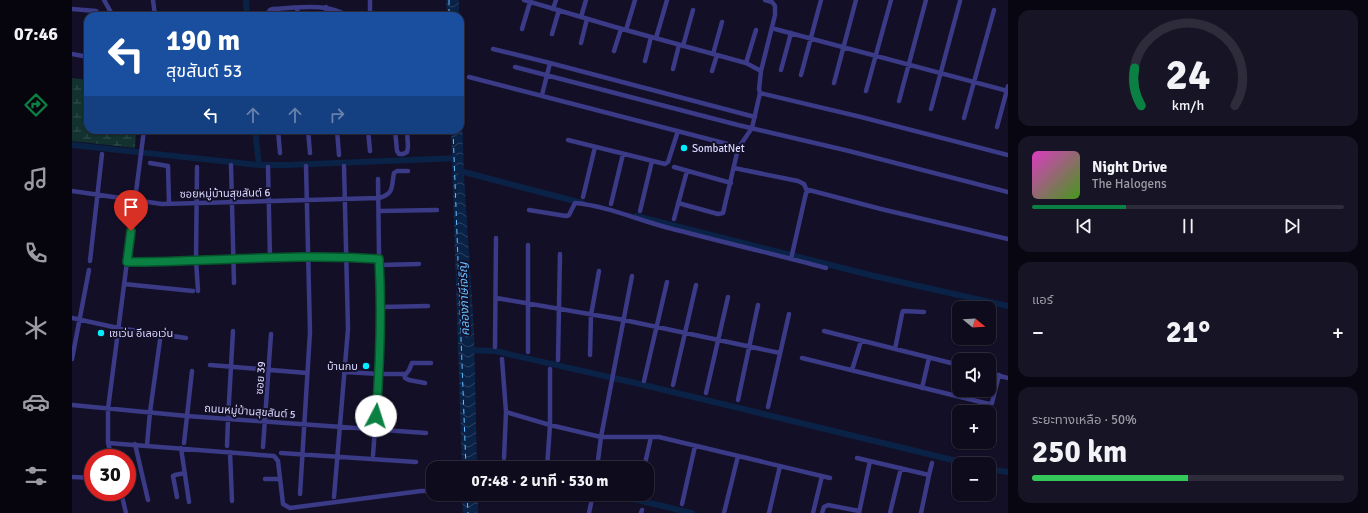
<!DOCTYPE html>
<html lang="th">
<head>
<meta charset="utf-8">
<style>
	:root { --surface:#0e0b1d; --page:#171426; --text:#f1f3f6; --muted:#9b9ba4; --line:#2e2b3b; --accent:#0b8043 }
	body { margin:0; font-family:Signika,"Noto Sans Thai",sans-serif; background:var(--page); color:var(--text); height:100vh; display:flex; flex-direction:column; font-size:15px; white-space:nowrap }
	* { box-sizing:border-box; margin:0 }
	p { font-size:13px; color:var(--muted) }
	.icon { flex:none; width:22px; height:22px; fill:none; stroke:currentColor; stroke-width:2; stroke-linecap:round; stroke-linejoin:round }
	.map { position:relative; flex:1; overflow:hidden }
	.panel { display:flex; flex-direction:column; gap:10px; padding:10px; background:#080610; width:360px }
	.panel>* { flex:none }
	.guide { position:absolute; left:12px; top:12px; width:380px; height:122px; border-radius:12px; box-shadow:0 1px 3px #0004,0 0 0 1px var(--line); background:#1a4fa0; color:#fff; overflow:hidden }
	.needle { width:26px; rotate:108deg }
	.fabs { position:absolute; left:880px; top:301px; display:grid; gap:8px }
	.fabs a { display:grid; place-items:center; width:44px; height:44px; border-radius:8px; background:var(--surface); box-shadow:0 1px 3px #0004,0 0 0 1px var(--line); font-size:20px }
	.speed { position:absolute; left:12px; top:449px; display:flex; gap:8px; font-size:20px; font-weight:700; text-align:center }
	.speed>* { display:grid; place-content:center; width:52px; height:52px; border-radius:50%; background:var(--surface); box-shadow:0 1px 3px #0004,0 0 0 1px var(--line); line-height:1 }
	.speed .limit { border:6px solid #d22; background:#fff; color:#111 }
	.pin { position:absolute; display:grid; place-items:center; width:34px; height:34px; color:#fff; margin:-41px -17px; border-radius:50% 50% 50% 0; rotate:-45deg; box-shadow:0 0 4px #0007 }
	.pin .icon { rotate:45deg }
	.me { position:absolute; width:44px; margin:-22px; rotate:5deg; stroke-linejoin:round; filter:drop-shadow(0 0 3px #0008) }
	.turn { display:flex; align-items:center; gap:14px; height:84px; padding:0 16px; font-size:18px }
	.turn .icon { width:52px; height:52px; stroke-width:2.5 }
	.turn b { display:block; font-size:28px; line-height:34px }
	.lanes { display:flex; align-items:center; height:38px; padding:0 16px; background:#0003; justify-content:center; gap:20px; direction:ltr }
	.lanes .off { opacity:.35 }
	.big { font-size:30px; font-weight:700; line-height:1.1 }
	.panel .tile { flex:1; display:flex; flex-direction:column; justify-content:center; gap:6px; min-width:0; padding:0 14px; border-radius:12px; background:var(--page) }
	.panel .dial { align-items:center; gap:0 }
	.dial svg { height:104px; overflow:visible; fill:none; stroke:var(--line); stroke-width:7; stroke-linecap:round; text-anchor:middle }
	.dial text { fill:var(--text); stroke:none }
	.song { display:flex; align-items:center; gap:12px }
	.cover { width:48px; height:48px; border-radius:6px; background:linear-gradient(135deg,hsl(310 70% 55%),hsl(100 70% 35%)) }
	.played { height:4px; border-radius:2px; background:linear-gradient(90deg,var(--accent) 30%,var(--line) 30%) }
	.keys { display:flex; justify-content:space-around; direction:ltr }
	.heat { display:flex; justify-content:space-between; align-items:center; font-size:22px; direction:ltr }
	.charge { height:6px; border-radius:3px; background:linear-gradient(90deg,#34c759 50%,var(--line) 0) }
	.trip { position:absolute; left:354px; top:461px; width:228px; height:40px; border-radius:12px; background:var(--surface); box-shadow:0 1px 3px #0004,0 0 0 1px var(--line); font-weight:700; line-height:40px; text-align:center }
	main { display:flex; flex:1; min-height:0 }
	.dock { display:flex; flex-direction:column; width:72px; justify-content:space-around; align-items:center; background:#06040c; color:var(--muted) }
	.dock .icon { width:28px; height:28px }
	.dock .selected { color:var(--accent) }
	.dock b { font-size:18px; color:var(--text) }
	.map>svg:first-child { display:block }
	.wetland { fill:url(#wetland-marsh) }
	.water { fill:url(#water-waves) }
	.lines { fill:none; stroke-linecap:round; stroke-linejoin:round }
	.canal { stroke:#0a2246; stroke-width:6 }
	.ferry { stroke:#64bdff; stroke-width:1; stroke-dasharray:5 4; stroke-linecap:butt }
	.minor { stroke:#3a3a86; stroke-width:4.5 }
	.route-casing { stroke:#07532c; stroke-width:10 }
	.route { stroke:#0b8043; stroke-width:7 }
	.poi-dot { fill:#02eeff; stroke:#130f27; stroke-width:1.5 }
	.labels { text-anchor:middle; stroke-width:4; stroke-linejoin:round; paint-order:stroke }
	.poi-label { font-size:11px; fill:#d9d6ff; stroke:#130f27; text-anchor:start }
	.street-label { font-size:11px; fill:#d9d6ff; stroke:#130f27 }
	.water-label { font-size:12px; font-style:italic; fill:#64bdff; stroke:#130f27 }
</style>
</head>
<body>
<main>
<nav class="dock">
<b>07:46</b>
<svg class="icon selected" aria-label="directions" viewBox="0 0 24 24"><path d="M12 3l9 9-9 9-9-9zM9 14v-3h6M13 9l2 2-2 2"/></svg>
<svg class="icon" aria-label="music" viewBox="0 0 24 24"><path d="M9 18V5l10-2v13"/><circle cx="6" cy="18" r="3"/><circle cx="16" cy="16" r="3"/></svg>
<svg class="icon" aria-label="phone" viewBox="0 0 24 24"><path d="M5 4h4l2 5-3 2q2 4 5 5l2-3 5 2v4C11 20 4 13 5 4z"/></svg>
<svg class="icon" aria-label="climate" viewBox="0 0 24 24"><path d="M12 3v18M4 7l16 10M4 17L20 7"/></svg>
<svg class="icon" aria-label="car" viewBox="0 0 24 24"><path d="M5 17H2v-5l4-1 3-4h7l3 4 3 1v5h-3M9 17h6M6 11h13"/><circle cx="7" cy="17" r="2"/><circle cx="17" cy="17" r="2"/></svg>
<svg class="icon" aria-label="filters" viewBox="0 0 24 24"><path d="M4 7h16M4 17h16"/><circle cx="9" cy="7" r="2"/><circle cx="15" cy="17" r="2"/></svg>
</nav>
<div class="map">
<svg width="936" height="513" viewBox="0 0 936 513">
	<defs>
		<pattern id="wetland-marsh" width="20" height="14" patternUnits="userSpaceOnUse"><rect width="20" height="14" fill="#12312f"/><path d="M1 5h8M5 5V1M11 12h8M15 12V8" fill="none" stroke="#344e4e"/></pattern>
		<pattern id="water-waves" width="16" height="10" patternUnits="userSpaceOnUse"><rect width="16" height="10" fill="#0a2246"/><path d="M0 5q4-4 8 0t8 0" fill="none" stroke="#2d4162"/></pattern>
	</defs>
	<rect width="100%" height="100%" fill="#130f27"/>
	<path class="wetland" d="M0,78L16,80V130H64L63,148L0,141Z"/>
	<path class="water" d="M374,0H387V16H375Z
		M388,51L392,176L402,331L405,468H390L379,130H388Z
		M390,494H406V513H391Z"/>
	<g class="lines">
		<path class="canal" d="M174,0L175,16
			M183,130L187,165
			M0,145L187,165H215L387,158
			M388,171L510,203
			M564,216L802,276L936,306
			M394,350L423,351L572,385L897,464
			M398,461L429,468
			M917,469L936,472
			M540,494L620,513"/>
		<path class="ferry" d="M377,0V16
			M381,130L394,468
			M395,494L396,513"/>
		<path class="minor" d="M32,0L41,16
			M81,0L83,16
			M298,0V16
			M452,0L543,27L674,63L689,71L687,89L688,93
			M254,7L255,16
			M225,8L226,16
			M0,9L24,11L26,13V16
			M481,9L484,0
			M196,16L195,14L198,10L201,9C226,8 254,2 276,16
			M509,17L514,0
			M450,29L458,2
			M703,29L936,91
			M554,30L563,0
			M480,34L487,10
			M584,38L595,0
			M509,43L515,19
			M611,46L621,10
			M421,49L478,63L470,95
			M542,51L549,29
			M0,54L16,57
			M641,54L650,22
			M573,61L579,37
			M478,63L683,117
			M674,63L684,30
			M443,67L666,125L777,151L936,192
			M601,69L607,45
			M709,70L719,33
			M640,71L645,55
			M689,71L703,15V6L700,2L693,0
			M729,75L749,0
			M397,77L667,147
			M762,83L784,0
			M794,91L819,0
			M827,101L854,0
			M859,109L888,1
			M892,118L922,10
			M925,127L936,86
			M206,130L208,153
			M236,130L238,153
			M265,130L267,155
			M296,130L298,151
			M323,130L325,151L327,154H331L335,152L336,147L335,130
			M496,140L593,164L596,162L606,131
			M78,163L96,166L97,204
			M159,165L162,283
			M125,167L124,260L126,291
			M196,167L198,258
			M602,167L659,183
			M662,168L726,181L732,184L735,191
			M0,191L90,204L307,198C323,193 319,187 322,173L325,171H336
			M511,197L523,147
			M606,203L646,214L651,213L665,153L667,147L680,128L688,93L789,117L936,155
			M539,204L551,154
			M457,210L494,216L497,215L503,203C535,206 566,220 597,228C650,242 702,254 754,268
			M307,211L365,210
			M568,211L580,161
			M602,219L615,171
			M719,259L734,193L737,190L809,209L936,239
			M18,261L30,154
			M55,262H88L124,260L275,257L307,259
			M308,265L347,264
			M52,284L121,291
			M424,298L552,320L708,353
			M309,307L356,306
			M0,318L46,328L114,338
			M752,331L887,365
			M423,347L424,238
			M823,349L830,314L831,311L852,312
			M456,352V245
			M518,355L519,315L527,271
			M730,358L917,404L920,403L927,375
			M0,359L17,270
			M430,359L434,412L432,458
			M486,360L488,254
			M138,365L235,373
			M780,370L789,341
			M273,372L307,374H334L337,370L340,363H359
			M917,373L936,378
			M332,374L333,378L337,380L353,383
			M572,381L595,282
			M601,385L624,285
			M850,388L857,358
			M634,393L656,297
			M666,400L686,305
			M0,405L115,416L354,433
			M696,407L717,314
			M434,412L478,425L529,437H587L758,478
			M36,443L202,456L206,461L211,504L218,508L349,491H361
			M112,443L120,371
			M63,444L76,500
			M75,445L78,412L88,340
			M155,446L156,419L161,331
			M191,447L199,334
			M109,448L117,502
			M158,452L160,501
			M209,453L344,462
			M301,455L307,374L308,331L306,179
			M40,458L36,443V409L72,130
			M785,458L857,475L849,513
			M475,468L478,425V369
			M525,468L529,437L560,276
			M572,468L579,437
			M857,475L860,463
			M0,477L21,478
			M193,479H208
			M49,492L54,513
			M228,494L238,332L234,166
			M566,496L567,494
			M105,497L101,476L103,475L113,473
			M262,497L276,329L272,166
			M610,504L623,446
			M517,513L521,494
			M569,513L570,510
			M652,513L666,456
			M697,513L708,466
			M741,513L750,476
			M750,513L752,507L756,505L787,511
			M787,513L798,461
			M818,513L829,468"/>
	</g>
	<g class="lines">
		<defs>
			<path id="route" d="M59,231L55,262C139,262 224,253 307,259C310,312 308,364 304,416"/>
		</defs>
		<use href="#route" class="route-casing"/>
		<use href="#route" class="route"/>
	</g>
	<g class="poi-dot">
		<circle cx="612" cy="148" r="4"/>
		<circle cx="29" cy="333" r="4"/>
		<circle cx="294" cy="366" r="4"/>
	</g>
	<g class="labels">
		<g class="poi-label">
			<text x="620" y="152">SombatNet</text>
			<text x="37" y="337">เซเว่น อีเลอเว่น</text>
			<text x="286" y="370" text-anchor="end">บ้านกบ</text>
		</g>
		<g class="street-label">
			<text transform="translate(153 193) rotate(-1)" y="4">ซอยหมู่บ้านสุขสันต์ 6</text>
			<text transform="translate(188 378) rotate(-86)" y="4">ซอย 39</text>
			<text transform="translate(178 411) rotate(4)" y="4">ถนนหมู่บ้านสุขสันต์ 5</text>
		</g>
		<g class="water-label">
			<text transform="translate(392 299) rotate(-92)" y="4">คลองภาษีเจริญ</text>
		</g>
	</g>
</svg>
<div class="fabs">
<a><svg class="needle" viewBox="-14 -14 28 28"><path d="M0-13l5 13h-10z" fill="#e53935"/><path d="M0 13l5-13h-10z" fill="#9b9ba4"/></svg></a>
<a><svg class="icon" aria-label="sound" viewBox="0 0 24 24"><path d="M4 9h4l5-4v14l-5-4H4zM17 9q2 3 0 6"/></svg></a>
<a>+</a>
<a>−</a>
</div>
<div class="speed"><div class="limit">30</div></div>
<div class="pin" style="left:59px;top:231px;background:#d93025"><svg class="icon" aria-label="arrive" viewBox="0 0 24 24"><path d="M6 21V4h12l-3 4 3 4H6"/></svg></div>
<svg class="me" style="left:304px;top:416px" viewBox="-20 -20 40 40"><circle r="19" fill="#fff"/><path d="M0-13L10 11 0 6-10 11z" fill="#0b8043"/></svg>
<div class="trip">07:48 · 2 นาที · 530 m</div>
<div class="guide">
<div class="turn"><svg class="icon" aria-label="left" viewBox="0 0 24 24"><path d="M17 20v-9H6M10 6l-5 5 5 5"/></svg><div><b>190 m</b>สุขสันต์ 53</div></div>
<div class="lanes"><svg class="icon" aria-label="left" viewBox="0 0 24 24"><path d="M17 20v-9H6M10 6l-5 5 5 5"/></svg><svg class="icon off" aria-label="ahead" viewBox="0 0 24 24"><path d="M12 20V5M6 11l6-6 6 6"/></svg><svg class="icon off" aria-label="ahead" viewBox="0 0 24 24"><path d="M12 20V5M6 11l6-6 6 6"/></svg><svg class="icon off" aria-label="right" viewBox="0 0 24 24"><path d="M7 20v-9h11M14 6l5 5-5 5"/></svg></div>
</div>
</div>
<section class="panel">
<div class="tile dial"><svg viewBox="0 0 100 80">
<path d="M14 69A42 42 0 1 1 86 69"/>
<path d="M14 69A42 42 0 0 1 9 40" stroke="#0b8043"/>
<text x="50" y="56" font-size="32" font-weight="700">24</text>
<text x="50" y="72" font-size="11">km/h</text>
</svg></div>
<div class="tile">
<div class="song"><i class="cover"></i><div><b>Night Drive</b><p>The Halogens</p></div></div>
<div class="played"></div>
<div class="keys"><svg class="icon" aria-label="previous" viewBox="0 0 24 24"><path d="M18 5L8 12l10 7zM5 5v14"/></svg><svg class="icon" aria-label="pause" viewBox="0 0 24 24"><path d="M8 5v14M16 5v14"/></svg><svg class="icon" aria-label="next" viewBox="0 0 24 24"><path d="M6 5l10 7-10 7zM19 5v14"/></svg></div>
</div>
<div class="tile"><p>แอร์</p>
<div class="heat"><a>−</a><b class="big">21°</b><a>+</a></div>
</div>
<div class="tile"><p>ระยะทางเหลือ · 50%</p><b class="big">250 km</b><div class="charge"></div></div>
</section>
</main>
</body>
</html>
